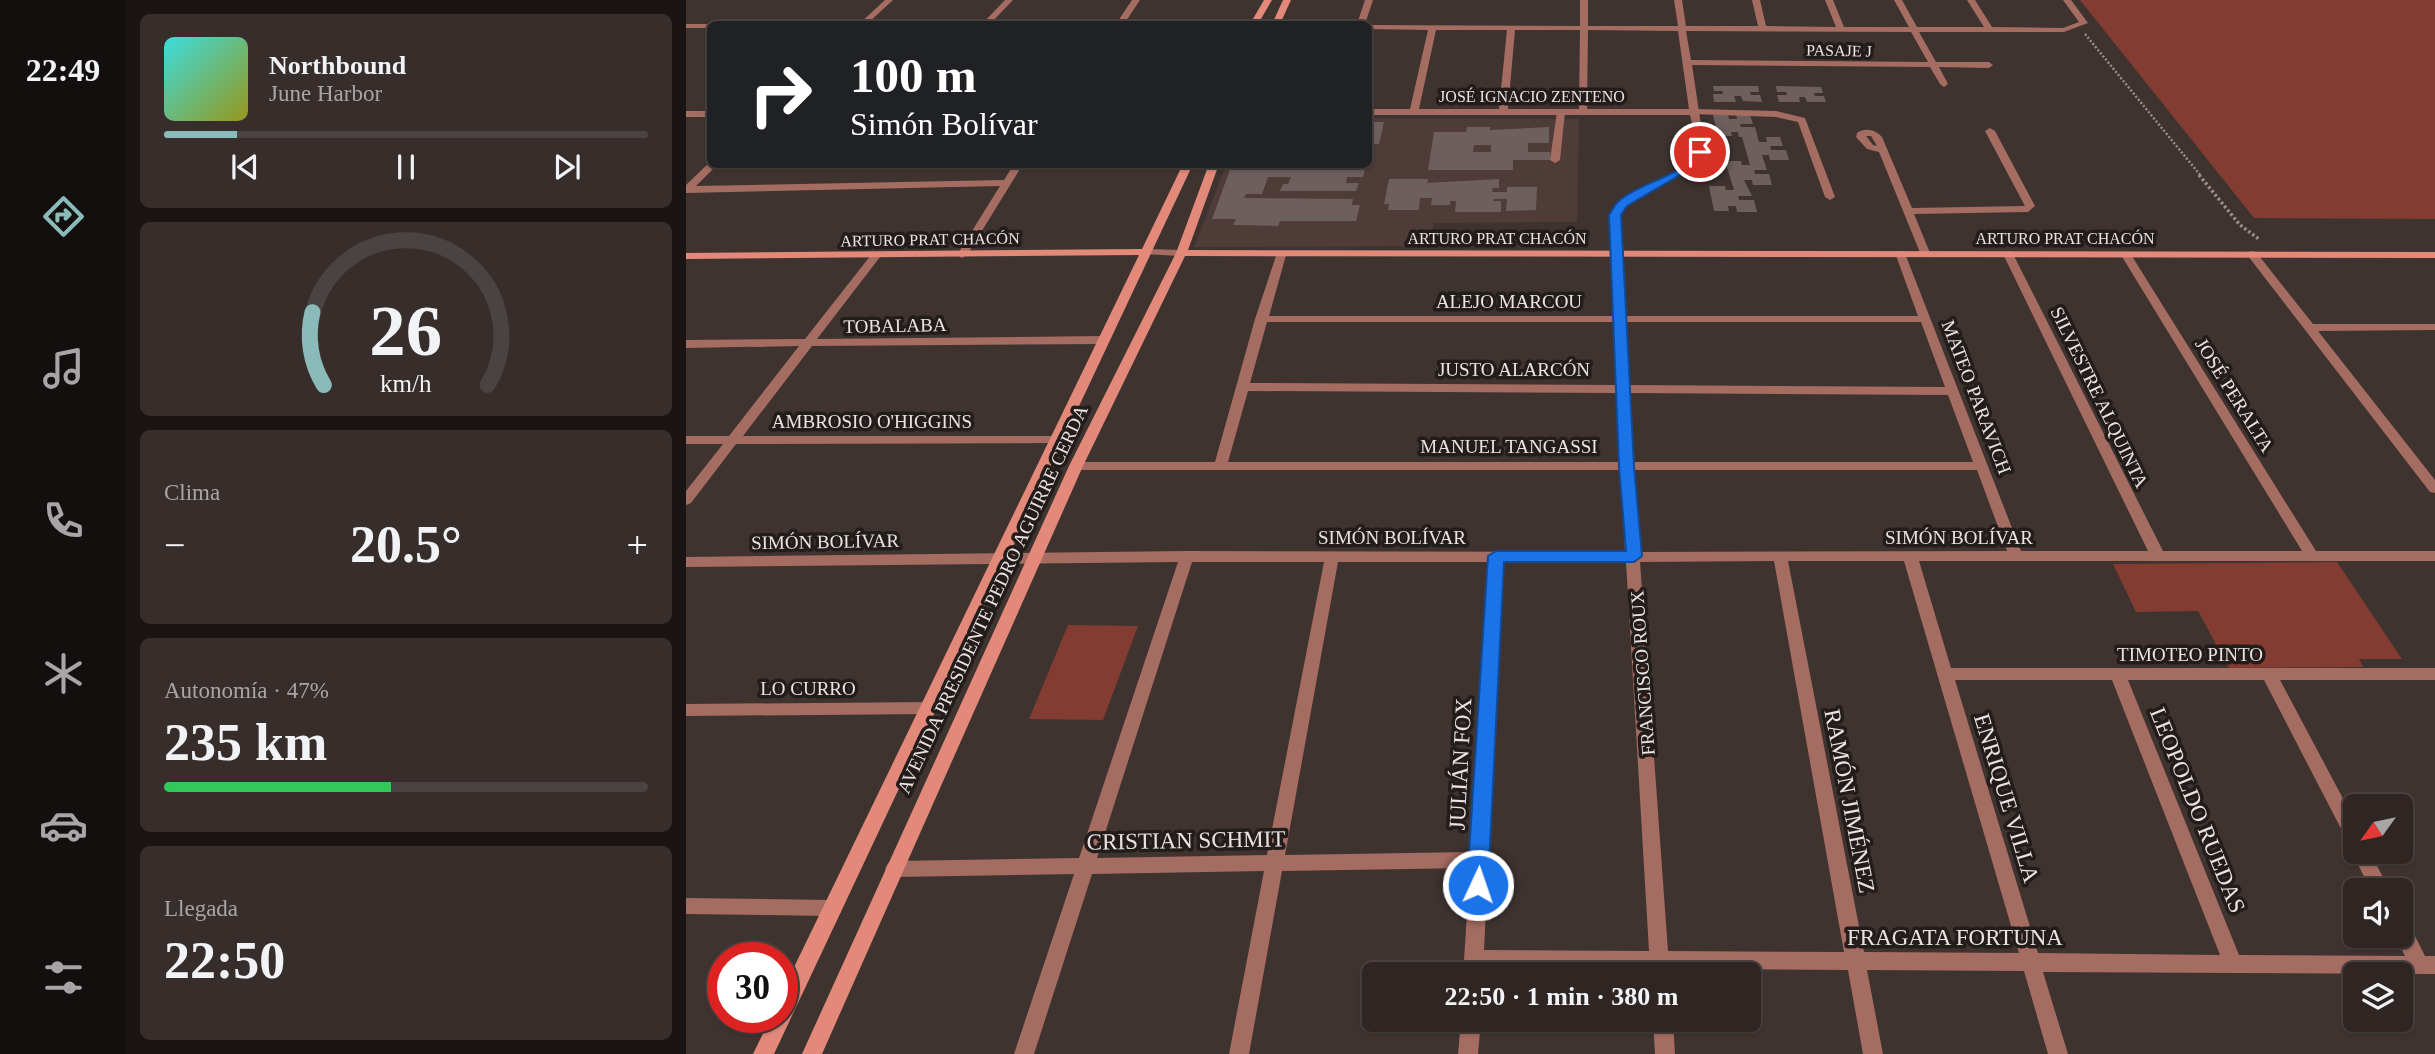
<!DOCTYPE html>
<html lang="es">
<head>
<meta charset="utf-8">
<style>
	:root { --surface:#2f2624; --page:#372e2c; --text:#f1f3f6; --muted:#a7a5a6; --line:#4a4341; --accent:#8bbbb9 }
	body { margin:0; font-family:"Times New Roman",serif; background:var(--page); color:var(--text); height:100vh; display:flex; flex-direction:column; font-size:26px; white-space:nowrap }
	* { box-sizing:border-box; margin:0 }
	p { font-size:23px; color:var(--muted) }
	.icon { flex:none; width:38px; height:38px; fill:none; stroke:currentColor; stroke-width:2; stroke-linecap:round; stroke-linejoin:round }
	.map { position:relative; flex:1; overflow:hidden }
	.details { display:flex; flex-direction:column; gap:14px; padding:14px; background:#1a1514; width:560px }
	.details>* { flex:none }
	.banner { position:absolute; left:21px; top:21px; width:665px; height:147px; border-radius:10px; box-shadow:0 2px 5px #0004,0 0 0 2px var(--line); background:#202124; color:#fff; overflow:hidden }
	.needle { width:46px; rotate:237deg }
	.buttons { position:absolute; left:1657px; top:794px; display:grid; gap:14px }
	.buttons a { display:grid; place-items:center; width:70px; height:70px; border-radius:10px; background:var(--surface); box-shadow:0 2px 5px #0004,0 0 0 2px var(--line); font-size:35px }
	.speed { position:absolute; left:21px; top:942px; display:flex; gap:14px; font-size:35px; font-weight:700; text-align:center }
	.speed>* { display:grid; place-content:center; width:91px; height:91px; border-radius:50%; background:var(--surface); box-shadow:0 2px 5px #0004,0 0 0 2px var(--line); line-height:1 }
	.speed .limit { border:10px solid #d22; background:#fff; color:#111 }
	.pin { position:absolute; display:grid; place-items:center; width:60px; height:60px; color:#fff; margin:-30px; border:4px solid #fff; border-radius:50%; box-shadow:0 2px 7px #0007 }
	.me { position:absolute; width:77px; margin:-38px; rotate:3deg; stroke-linejoin:round; filter:drop-shadow(0 0 5px #0008) }
	.turn { display:flex; align-items:center; gap:24px; height:147px; padding:0 28px; font-size:32px }
	.turn .icon { width:91px; height:91px; stroke-width:2.5 }
	.turn b { display:block; font-size:49px; line-height:60px }
	.big { font-size:52px; font-weight:600; line-height:1.1 }
	.details .tile { flex:1; display:flex; flex-direction:column; justify-content:center; gap:10px; min-width:0; padding:0 24px; border-radius:10px; background:var(--page) }
	.details .dial { align-items:center; gap:0 }
	.dial svg { height:182px; overflow:visible; fill:none; stroke:var(--line); stroke-width:7; stroke-linecap:round; text-anchor:middle }
	.dial text { fill:var(--text); stroke:none }
	.song { display:flex; align-items:center; gap:21px }
	.cover { width:84px; height:84px; border-radius:10px; background:linear-gradient(135deg,hsl(180 70% 55%),hsl(60 70% 35%)) }
	.played { height:7px; border-radius:4px; background:linear-gradient(90deg,var(--accent) 15%,var(--line) 15%) }
	.keys { display:flex; justify-content:space-around; direction:ltr }
	.heat { display:flex; justify-content:space-between; align-items:center; font-size:38px; direction:ltr }
	.charge { height:10px; border-radius:5px; background:linear-gradient(90deg,#34c759 47%,var(--line) 0) }
	.trip { position:absolute; left:676px; top:962px; width:399px; height:70px; border-radius:10px; background:var(--surface); box-shadow:0 2px 5px #0004,0 0 0 2px var(--line); font-weight:600; line-height:70px; text-align:center }
	main { display:flex; flex:1; min-height:0 }
	.tabs { display:flex; flex-direction:column; width:126px; justify-content:space-around; align-items:center; background:#130f0e; color:var(--muted) }
	.tabs .icon { width:49px; height:49px }
	.tabs .current { color:var(--accent) }
	.tabs b { font-size:32px; color:var(--text) }
	.map>svg:first-child { display:block }
	.built { fill:#4f3b38 }
	.green { fill:#823c31 }
	.building { fill:#6d5f5d; fill-rule:evenodd }
	.lines { fill:none; stroke-linecap:round; stroke-linejoin:round }
	.path-far1 { stroke:#998f8c; stroke-width:2.5; stroke-dasharray:2 2; stroke-linecap:butt }
	.path { stroke:#998f8c; stroke-width:3.5; stroke-dasharray:2.5 2.5; stroke-linecap:butt }
	.lane { fill:#a56c62; fill-rule:evenodd }
	.street { fill:#a56c62; fill-rule:evenodd }
	.secondary { fill:#e38979; fill-rule:evenodd }
	.route { fill:#1a73e8; stroke:#114b97; stroke-width:2 }
	.labels { text-anchor:middle; stroke-width:7; stroke-linejoin:round; paint-order:stroke }
	.far-street-label { font-size:16px; fill:#ebe3e1; stroke:#221c1b }
	.street-label { font-size:19px; fill:#ebe3e1; stroke:#221c1b }
	.near-street-label { font-size:23px; fill:#ebe3e1; stroke:#221c1b }
</style>
</head>
<body>
<main>
<nav class="tabs">
<b>22:49</b>
<svg class="icon current" aria-label="directions" viewBox="0 0 24 24"><path d="M12 3l9 9-9 9-9-9zM9 14v-3h6M13 9l2 2-2 2"/></svg>
<svg class="icon" aria-label="music" viewBox="0 0 24 24"><path d="M9 18V5l10-2v13"/><circle cx="6" cy="18" r="3"/><circle cx="16" cy="16" r="3"/></svg>
<svg class="icon" aria-label="phone" viewBox="0 0 24 24"><path d="M5 4h4l2 5-3 2q2 4 5 5l2-3 5 2v4C11 20 4 13 5 4z"/></svg>
<svg class="icon" aria-label="climate" viewBox="0 0 24 24"><path d="M12 3v18M4 7l16 10M4 17L20 7"/></svg>
<svg class="icon" aria-label="car" viewBox="0 0 24 24"><path d="M5 17H2v-5l4-1 3-4h7l3 4 3 1v5h-3M9 17h6M6 11h13"/><circle cx="7" cy="17" r="2"/><circle cx="17" cy="17" r="2"/></svg>
<svg class="icon" aria-label="filters" viewBox="0 0 24 24"><path d="M4 7h16M4 17h16"/><circle cx="9" cy="7" r="2"/><circle cx="15" cy="17" r="2"/></svg>
</nav>
<section class="details">
<div class="tile">
<div class="song"><i class="cover"></i><div><b>Northbound</b><p>June Harbor</p></div></div>
<div class="played"></div>
<div class="keys"><svg class="icon" aria-label="previous" viewBox="0 0 24 24"><path d="M18 5L8 12l10 7zM5 5v14"/></svg><svg class="icon" aria-label="pause" viewBox="0 0 24 24"><path d="M8 5v14M16 5v14"/></svg><svg class="icon" aria-label="next" viewBox="0 0 24 24"><path d="M6 5l10 7-10 7zM19 5v14"/></svg></div>
</div>
<div class="tile dial"><svg viewBox="0 0 100 80">
<path d="M14 69A42 42 0 1 1 86 69"/>
<path d="M14 69A42 42 0 0 1 9 37" stroke="#8bbbb9"/>
<text x="50" y="56" font-size="32" font-weight="700">26</text>
<text x="50" y="72" font-size="11">km/h</text>
</svg></div>
<div class="tile"><p>Clima</p>
<div class="heat"><a>−</a><b class="big">20.5°</b><a>+</a></div>
</div>
<div class="tile"><p>Autonomía · 47%</p><b class="big">235 km</b><div class="charge"></div></div>
<div class="tile"><p>Llegada</p><b class="big">22:50</b></div>
</section>
<div class="map">
<svg width="1749" height="1054" viewBox="0 0 1749 1054">
	<rect width="100%" height="100%" fill="#3f3330"/>
	<path class="built" d="M683,118L893,119L891,222L748,223L743,246L508,247L540,165L682,164Z"/>
	<path class="green" d="M1394,0H1749V219L1568,218Z
		M1651,562L1716,659H1673L1677,667L1543,668L1512,611L1450,612L1427,564Z
		M382,625L452,626L417,720L343,719Z"/>
	<path class="building" d="M1027,86H1072L1073,92H1064L1065,95H1074L1076,102L1057,101L1055,96H1048L1050,102H1028L1027,94H1037L1036,91H1028Z
		M1090,86L1135,87L1137,93H1128L1129,96H1138L1140,102H1121L1119,97H1113L1114,102H1093L1091,95H1101L1100,92H1091Z
		M1027,115H1042L1043,119H1051L1050,115H1064L1067,124H1054L1055,127H1069L1073,142H1081L1080,137H1094L1097,146H1084L1085,150H1100L1103,160H1084L1083,155H1076L1081,170H1068L1069,174H1083L1086,185H1067L1066,180H1058L1066,196H1052L1053,200H1068L1071,212H1051L1050,206H1042L1043,211H1028L1023,186H1039L1040,190H1048L1039,161H1055L1056,165H1064L1056,137H1053L1052,132H1045L1046,136H1032Z
		M682,122H698L693,144H682Z
		M781,127H804V130L863,127V143H842V152H864L865,160H827V170H742L748,132H780ZM788,145H805V152H787Z
		M546,164H680L677,177H661L660,183H673L670,191H594L597,184H602L605,177H582L576,194H560L558,198L667,199L666,205H674L670,221H594L592,226L547,225L550,219H526Z
		M703,179H742L741,183L813,179V188H807L806,192H821V187H851L850,210L820,211L821,199H808L807,201H815V212H769L770,201H764V205H745L746,198H734L733,210H702L703,204H698Z"/>
	<g class="lines">
		<path class="path-far1" d="M1399,34L1515,176"/>
		<path class="path" d="M1513,175L1554,225L1574,240"/>
		<path class="lane" d="M875,109L879,112L874,160L869,163L864,160L871,112Z
			M1009,109L1090,111L1119,118L1149,197L1144,200L1139,197L1112,122L1090,117L1006,114L1005,112Z"/>
		<path class="street" d="M199,0H207L181,24H173Z
			M319,0H327L304,24H296Z
			M446,0H454L438,24H430Z
			M679,0H687L679,24H671Z
			M894,0H902V26H992L988,0H996L1000,26H1072L1066,0H1074L1080,26L1150,27L1139,0H1147L1158,27H1223L1208,0H1216L1231,27H1298L1281,0H1289L1306,27L1377,28L1393,22L1377,0H1385L1402,23L1378,32H1233L1250,62H1303L1307,65L1303,68L1253,67L1262,84L1258,87L1254,84L1244,67L1006,65L1019,152C1000,186 954,183 934,215L940,316H1232L1209,253L1210,251H1218L1335,551H1462L1317,254L1322,251L1326,252L1477,551H1616L1435,255L1436,253H1444L1630,551H1749V561H1233L1265,668H1749V680H1594L1670,823V852H1684L1704,891H1685L1666,852L1668,848L1664,846L1578,680H1442L1553,955L1719,956L1709,936H1715V919L1722,922L1739,956H1749V974L1357,972L1382,1054H1362L1338,971L1181,970L1197,1054H1177L1162,970L983,969L984,975H964V969L797,968V975H777L784,868L596,871L563,1054H543L578,871L406,874L348,1054H328L388,874L208,877L202,875L199,869L202,863L208,861L393,858L492,562L0,567V557L501,551L939,552L935,470H390L383,466L390,462H529L569,319L591,253H599L600,255L583,316H928L924,215C929,207 934,200 943,195C959,184 1002,173 1008,154C1012,143 1006,125 1004,115H682V109H724L742,30L682,29V25L894,26ZM750,30H821L813,109H733ZM829,30H894L893,109H822ZM902,30L992,31L1003,109H901ZM1000,31L1225,32L1242,62L1005,60ZM581,322H928L931,385L564,383ZM940,322H1235L1259,387L943,385ZM562,391L931,393L934,462H542ZM944,393L1262,395L1287,462H947ZM948,470H1291L1321,551L954,552ZM1088,561L1158,952L982,951L954,562ZM1102,561H1218L1333,953L1178,952ZM506,562H638L581,855L411,858ZM652,562H802L785,852L599,855ZM817,562H940L963,951L798,950ZM1269,680H1426L1534,955L1352,953Z
			M0,24H27H24V28H0Z
			M0,111H24V117H0Z
			M1304,128L1309,131L1349,206L1342,212L1228,214L1244,253L1243,255H1235L1193,152L1181,149L1170,137L1171,133C1179,127 1190,130 1196,137L1226,208L1339,206L1299,131ZM1180,136H1185L1191,146L1187,145Z
			M24,162V164H32L10,186L318,180L328,164H337L281,255L276,258L271,255L314,186L0,193V185Z
			M460,249L495,250L500,253L495,256L456,254V250Z
			M1566,251L1570,252L1627,324H1749V330L1632,331L1749,480V493L1744,492L1562,256V252Z
			M189,254L194,257L131,339L418,336L424,340L418,344L126,346L57,436H371L377,440L376,443L50,444L5,503L0,505V491L37,444H0V436H43L113,346L0,348V340L119,339L185,255Z
			M244,702L250,703L252,708L250,713L244,714L0,716V704Z
			M0,898L147,900L154,902L156,908L154,914L147,916L0,914Z
			M775,1020H795L792,1054H772Z
			M967,1020H987L989,1054H969Z"/>
		<path class="secondary" d="M578,0H586L572,24H564Z
			M597,0H605L594,24H586Z
			M497,164H507L88,1054H67L85,1017H96V992L453,255L0,259V253L456,249Z
			M523,164H533L502,250L1749,252V258L499,256L397,466L136,1054H116L383,466L490,253Z"/>
	</g>
	<path class="route" d="M1011,150L1020,152L1016,162L941,206L935,215L948,466L956,556L948,562H818L802,885L799,892L792,894L785,892L781,885L802,556L810,551H940L933,466L923,215C926,211 929,204 933,201C955,181 997,178 1011,150Z"/>
	<g class="labels">
		<g class="far-street-label">
			<text transform="translate(1153 50) rotate(1)" y="6">PASAJE J</text>
			<text x="846" y="102">JOSÉ IGNACIO ZENTENO</text>
			<text x="811" y="244">ARTURO PRAT CHACÓN</text>
			<text x="1379" y="244">ARTURO PRAT CHACÓN</text>
			<text transform="translate(244 239) rotate(-1)" y="6">ARTURO PRAT CHACÓN</text>
		</g>
		<g class="street-label">
			<text x="823" y="308">ALEJO MARCOU</text>
			<text transform="translate(209 325) rotate(-1)" y="7">TOBALABA</text>
			<text x="828" y="376">JUSTO ALARCÓN</text>
			<text transform="translate(1549 395) rotate(58)" y="7">JOSÉ PERALTA</text>
			<text transform="translate(1291 397) rotate(69)" y="7">MATEO PARAVICH</text>
			<text transform="translate(1414 397) rotate(64)" y="7">SILVESTRE ALQUINTA</text>
			<text x="186" y="428">AMBROSIO O'HIGGINS</text>
			<text x="823" y="453">MANUEL TANGASSI</text>
			<text x="706" y="544">SIMÓN BOLÍVAR</text>
			<text x="1273" y="544">SIMÓN BOLÍVAR</text>
			<text transform="translate(139 541) rotate(-1)" y="7">SIMÓN BOLÍVAR</text>
			<text transform="translate(306 599) rotate(-65)" y="7">AVENIDA PRESIDENTE PEDRO AGUIRRE CERDA</text>
			<text x="1504" y="661">TIMOTEO PINTO</text>
			<text transform="translate(956 673) rotate(-94)" y="7">FRANCISCO ROUX</text>
			<text x="122" y="695">LO CURRO</text>
		</g>
		<g class="near-street-label">
			<text transform="translate(774 764) rotate(-87)" y="8">JULIÁN FOX</text>
			<text transform="translate(1321 798) rotate(73)" y="8">ENRIQUE VILLA</text>
			<text transform="translate(1164 801) rotate(79)" y="8">RAMÓN JIMÉNEZ</text>
			<text transform="translate(1512 810) rotate(68)" y="8">LEOPOLDO RUEDAS</text>
			<text transform="translate(500 840) rotate(-1)" y="8">CRISTIAN SCHMIT</text>
			<text x="1269" y="945">FRAGATA FORTUNA</text>
		</g>
	</g>
</svg>
<div class="buttons">
<a><svg class="needle" viewBox="-14 -14 28 28"><path d="M0-13l5 13h-10z" fill="#e53935"/><path d="M0 13l5-13h-10z" fill="#a7a5a6"/></svg></a>
<a><svg class="icon" aria-label="sound" viewBox="0 0 24 24"><path d="M4 9h4l5-4v14l-5-4H4zM17 9q2 3 0 6"/></svg></a>
<a><svg class="icon" aria-label="layers" viewBox="0 0 24 24"><path d="M12 4l9 5-9 5-9-5zM3 14l9 5 9-5"/></svg></a>
</div>
<div class="speed"><div class="limit">30</div></div>
<div class="pin" style="left:1014px;top:152px;background:#d93025"><svg class="icon" aria-label="arrive" viewBox="0 0 24 24"><path d="M6 21V4h12l-3 4 3 4H6"/></svg></div>
<svg class="me" style="left:792px;top:885px" viewBox="-20 -20 40 40"><circle r="17" fill="#1a73e8" stroke="#fff" stroke-width="3"/><path d="M0-11L8 9 0 5-8 9z" fill="#fff"/></svg>
<div class="trip">22:50 · 1 min · 380 m</div>
<div class="banner">
<div class="turn"><svg class="icon" aria-label="right" viewBox="0 0 24 24"><path d="M7 20v-9h11M14 6l5 5-5 5"/></svg><div><b>100 m</b>Simón Bolívar</div></div>
</div>
</div>
</main>
</body>
</html>
